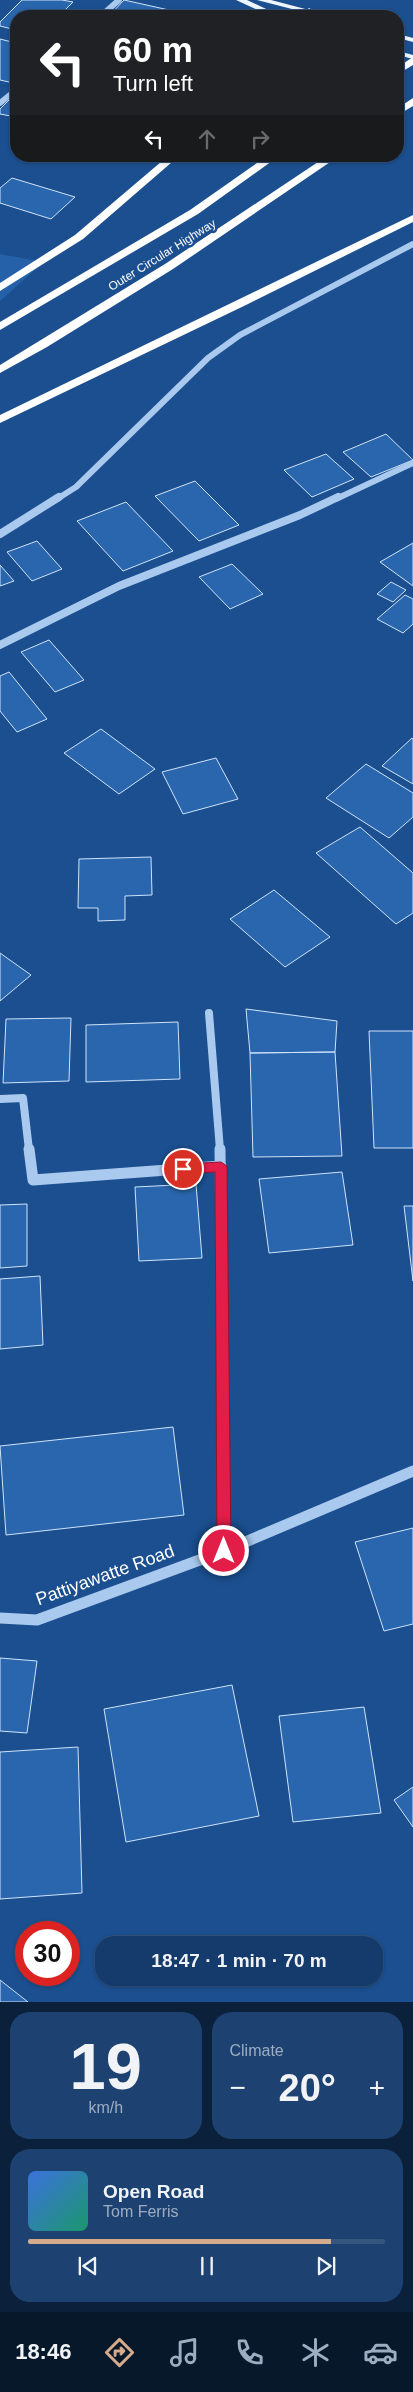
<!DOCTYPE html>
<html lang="en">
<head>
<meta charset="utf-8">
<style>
	:root { --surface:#143b6b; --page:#1d4271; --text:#f1f3f6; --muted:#9dadc1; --line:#33557e; --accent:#d6ab8b }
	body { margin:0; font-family:Arial,sans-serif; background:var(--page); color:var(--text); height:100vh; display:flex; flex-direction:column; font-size:19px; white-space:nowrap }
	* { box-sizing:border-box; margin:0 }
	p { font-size:16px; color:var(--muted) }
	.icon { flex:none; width:28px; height:28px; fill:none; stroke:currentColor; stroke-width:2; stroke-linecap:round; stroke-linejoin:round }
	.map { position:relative; height:2002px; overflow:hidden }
	.sheet { display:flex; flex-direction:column; gap:10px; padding:10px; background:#0b203b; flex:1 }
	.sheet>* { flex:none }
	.banner { position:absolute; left:10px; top:10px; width:394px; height:152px; border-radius:20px; box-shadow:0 1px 4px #0004,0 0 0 1px var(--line); background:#202124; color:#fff; overflow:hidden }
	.speed { position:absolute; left:15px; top:1921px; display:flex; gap:10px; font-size:25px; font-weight:700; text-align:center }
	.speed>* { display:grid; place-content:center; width:65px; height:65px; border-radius:50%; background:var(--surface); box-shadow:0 1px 4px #0004,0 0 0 1px var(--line); line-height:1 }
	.speed .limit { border:8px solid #d22; background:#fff; color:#111 }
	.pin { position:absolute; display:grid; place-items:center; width:42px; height:42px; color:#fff; margin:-21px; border:2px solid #fff; border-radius:50%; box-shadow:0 1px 5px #0007 }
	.me { position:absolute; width:55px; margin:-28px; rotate:0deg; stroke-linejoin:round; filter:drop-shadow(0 0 4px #0008) }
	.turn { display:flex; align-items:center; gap:18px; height:105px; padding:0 20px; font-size:22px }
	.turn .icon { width:65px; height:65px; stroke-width:2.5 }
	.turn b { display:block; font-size:35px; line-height:42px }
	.lanes { display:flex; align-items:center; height:48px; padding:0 20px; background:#0003; justify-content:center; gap:25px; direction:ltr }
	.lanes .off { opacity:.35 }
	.big { font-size:38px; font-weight:800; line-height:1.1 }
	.sheet .tile { flex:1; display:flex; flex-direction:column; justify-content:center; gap:8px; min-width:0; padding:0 18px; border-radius:20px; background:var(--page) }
	.sheet .dial { align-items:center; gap:0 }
	.dial b { font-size:65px; line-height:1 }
	.song { display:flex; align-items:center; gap:15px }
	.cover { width:60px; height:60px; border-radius:8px; background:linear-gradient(135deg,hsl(220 70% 55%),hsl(160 70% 35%)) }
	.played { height:5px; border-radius:2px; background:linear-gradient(90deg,var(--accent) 85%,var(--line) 85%) }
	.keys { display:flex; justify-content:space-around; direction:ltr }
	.heat { display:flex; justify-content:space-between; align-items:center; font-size:28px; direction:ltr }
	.sheet .tiles { flex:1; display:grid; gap:10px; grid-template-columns:1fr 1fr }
	.tile:last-child { grid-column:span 2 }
	.trip { position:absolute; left:95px; top:1936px; width:288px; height:50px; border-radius:20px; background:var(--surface); box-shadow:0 1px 4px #0004,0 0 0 1px var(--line); font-weight:800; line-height:50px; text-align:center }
	.tabs { display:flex; height:80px; justify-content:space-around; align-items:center; background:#08182b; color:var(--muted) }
	.tabs .icon { width:35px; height:35px }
	.tabs .active { color:var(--accent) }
	.tabs b { font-size:22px; color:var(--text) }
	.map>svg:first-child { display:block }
	.green { fill:#2461a8 }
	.building { fill:#2a66ad; stroke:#cfe3fa }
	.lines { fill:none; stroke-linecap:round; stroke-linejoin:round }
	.minor-far2 { stroke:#a9c9ee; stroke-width:6 }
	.minor-far1 { stroke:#a9c9ee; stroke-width:8 }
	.minor { stroke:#a9c9ee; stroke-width:11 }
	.major { fill:#f0f6ff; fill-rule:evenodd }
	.highway { fill:#fff; fill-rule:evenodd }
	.route { fill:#e11d48; stroke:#92132f }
	.labels { text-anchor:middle; stroke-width:5; stroke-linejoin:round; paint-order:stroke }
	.far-street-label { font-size:12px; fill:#fff; stroke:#1b4f8f }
	.near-street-label { font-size:18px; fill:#fff; stroke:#1b4f8f }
</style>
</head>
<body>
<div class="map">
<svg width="413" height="2002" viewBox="0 0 413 2002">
	<rect width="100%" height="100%" fill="#1b4f8f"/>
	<path class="green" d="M0,254L44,262L0,301Z"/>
	<path class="building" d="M22,0H62L73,2L59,16H16V30L0,26V22Z
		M124,0L169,10L162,16H109Z
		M0,39L16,43V75L9,82L0,80Z
		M15,94L16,117L0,114V109Z
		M12,178L75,197L51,219L0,203V188Z
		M386,434L413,460L371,477L343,452Z
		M326,454L354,479L312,497L284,470Z
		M195,481L239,525L199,541L155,496Z
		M126,502L173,551L123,571L77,521Z
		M37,541L62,569L32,581L7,552Z
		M413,543V586L380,562Z
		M232,564L263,594L230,609L199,577Z
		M0,565L14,581L0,586Z
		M391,582L406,590L393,602L377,594Z
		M405,595L413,599V624L403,633L377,619Z
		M49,640L84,680L55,692L21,652Z
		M9,672L47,719L17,732L0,711V676Z
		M101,729L155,769L119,794L64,753Z
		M412,738L413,739V784L382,766Z
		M216,758L238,799L183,814L162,772Z
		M366,764L413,793V817L389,838L326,798Z
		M360,827L413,873V913L396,924L316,853Z
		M151,857L152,895L125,896V920L98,921V908H78L79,859Z
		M274,890L330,937L285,967L230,919Z
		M0,953L31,975L0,1001Z
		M246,1009L337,1021L335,1052L250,1053Z
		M71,1018L69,1081L3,1083L6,1019Z
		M178,1022L180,1079L86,1082V1025Z
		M369,1031H413V1148H374Z
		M335,1052L342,1156L253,1157L250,1053Z
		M342,1172L353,1245L269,1253L259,1179Z
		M196,1184L202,1258L139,1261L135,1187Z
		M27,1204V1266L0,1268V1205Z
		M404,1206H413V1281Z
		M40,1276L43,1345L0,1349V1279Z
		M173,1427L184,1515L6,1535L0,1446Z
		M413,1528V1624L384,1631L355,1542Z
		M0,1658L37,1661L27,1733L0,1731Z
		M232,1685L259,1816L126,1842L104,1709Z
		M364,1707L381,1813L293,1822L279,1716Z
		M78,1747L82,1893L0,1899V1752Z
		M413,1787V1827L394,1800Z
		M0,1980L28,2002H0Z"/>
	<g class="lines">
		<path class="minor-far2" d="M101,16L119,0
			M0,103L16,90
			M57,499L76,487L208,358L240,335L413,244
			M336,499L413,463"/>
		<path class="minor-far1" d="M0,534L59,497
			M0,645L119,586L300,515L338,497
			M209,1013L220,1150
			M0,1099L23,1098L29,1150"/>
		<path class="minor" d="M29,1149L33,1180L221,1166
			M220,1149L224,1551
			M0,1618L37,1620L224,1551L413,1471"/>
		<path class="major" d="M236,0H247L281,16H271Z
			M257,0H271L332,16H319Z
			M398,34L413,38V42L398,38Z
			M398,51L413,55V59L398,55Z"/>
		<path class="highway" d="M309,8L314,11L310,16H300Z
			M413,57V65L398,74V67Z
			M413,98V106L398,115V108Z
			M168,156H179L83,239L0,291V283L75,235Z
			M267,156H279L198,214L0,330V322L190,210Z
			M327,156H339L173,269L47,347L0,373V365L165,264Z
			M413,215V222L246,305L0,423V415Z"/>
	</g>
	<path class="route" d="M221,1162L227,1166L231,1551L229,1556L224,1558L219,1556L217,1551L215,1172L183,1174L177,1169L183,1164Z"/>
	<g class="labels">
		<g class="far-street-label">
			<text transform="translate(162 255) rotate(-32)" y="4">Outer Circular Highway</text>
		</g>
		<g class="near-street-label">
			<text transform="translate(105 1575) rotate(-20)" y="6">Pattiyawatte Road</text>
		</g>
	</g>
</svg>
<div class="speed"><div class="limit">30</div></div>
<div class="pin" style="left:183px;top:1169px;background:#d93025"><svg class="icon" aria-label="arrive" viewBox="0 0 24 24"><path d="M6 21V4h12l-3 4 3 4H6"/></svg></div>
<svg class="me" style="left:224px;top:1551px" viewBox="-20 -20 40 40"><circle r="17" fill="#e11d48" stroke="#fff" stroke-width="3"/><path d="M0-11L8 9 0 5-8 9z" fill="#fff"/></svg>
<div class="trip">18:47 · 1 min · 70 m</div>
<div class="banner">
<div class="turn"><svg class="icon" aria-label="left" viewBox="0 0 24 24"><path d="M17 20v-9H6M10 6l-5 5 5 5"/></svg><div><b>60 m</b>Turn left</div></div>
<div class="lanes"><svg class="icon" aria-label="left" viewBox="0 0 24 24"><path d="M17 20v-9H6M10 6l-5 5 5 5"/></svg><svg class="icon off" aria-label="ahead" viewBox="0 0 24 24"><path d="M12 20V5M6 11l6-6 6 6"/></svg><svg class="icon off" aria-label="right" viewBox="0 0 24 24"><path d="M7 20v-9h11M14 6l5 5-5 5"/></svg></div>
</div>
</div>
<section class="sheet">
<div class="tiles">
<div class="tile dial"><b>19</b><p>km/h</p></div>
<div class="tile"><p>Climate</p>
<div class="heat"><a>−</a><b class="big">20°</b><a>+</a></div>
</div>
<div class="tile">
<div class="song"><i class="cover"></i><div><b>Open Road</b><p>Tom Ferris</p></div></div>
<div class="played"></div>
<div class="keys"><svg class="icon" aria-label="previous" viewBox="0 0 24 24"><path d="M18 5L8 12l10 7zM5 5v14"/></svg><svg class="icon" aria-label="pause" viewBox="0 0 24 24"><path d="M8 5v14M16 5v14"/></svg><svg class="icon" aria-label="next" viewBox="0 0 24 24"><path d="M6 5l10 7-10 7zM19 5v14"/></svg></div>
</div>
</div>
</section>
<nav class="tabs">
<b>18:46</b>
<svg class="icon active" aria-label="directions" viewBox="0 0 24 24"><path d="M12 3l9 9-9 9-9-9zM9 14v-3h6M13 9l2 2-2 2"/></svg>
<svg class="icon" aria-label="music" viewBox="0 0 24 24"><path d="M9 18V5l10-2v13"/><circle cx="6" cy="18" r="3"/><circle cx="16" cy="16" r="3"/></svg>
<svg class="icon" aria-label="phone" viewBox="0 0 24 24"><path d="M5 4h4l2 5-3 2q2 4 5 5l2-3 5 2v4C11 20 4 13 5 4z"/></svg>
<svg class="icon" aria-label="climate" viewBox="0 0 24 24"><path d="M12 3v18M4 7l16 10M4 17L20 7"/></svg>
<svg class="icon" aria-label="car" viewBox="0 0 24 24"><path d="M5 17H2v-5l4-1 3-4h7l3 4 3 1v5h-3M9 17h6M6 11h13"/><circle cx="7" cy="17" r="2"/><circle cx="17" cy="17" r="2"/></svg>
</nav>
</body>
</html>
